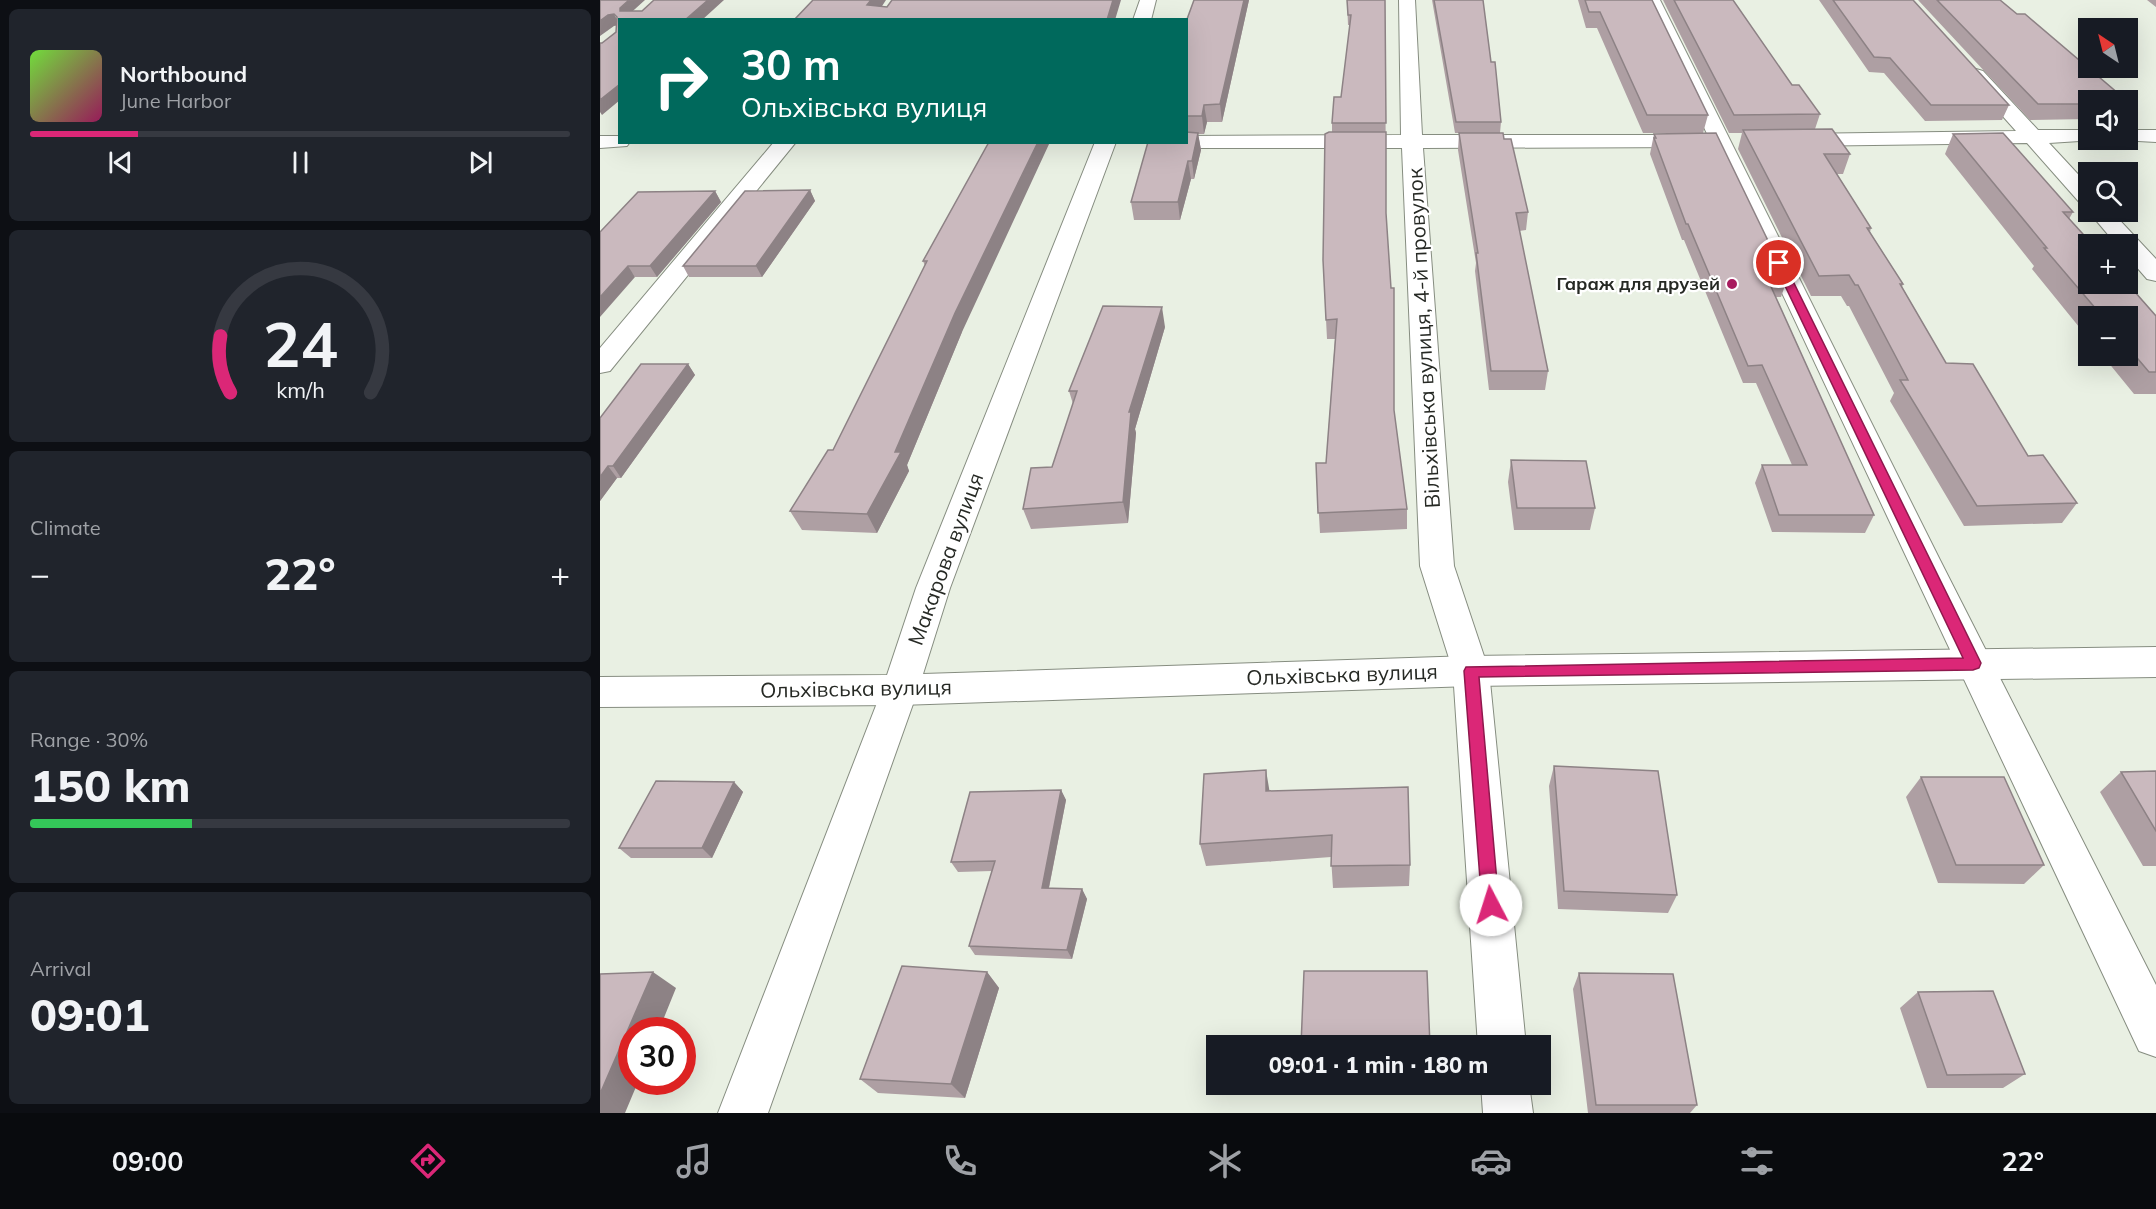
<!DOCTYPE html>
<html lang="en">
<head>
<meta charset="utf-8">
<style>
	:root { --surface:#171b24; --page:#20242c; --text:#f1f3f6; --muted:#9ea1a6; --line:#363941; --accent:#db2777 }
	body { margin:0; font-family:Mulish,sans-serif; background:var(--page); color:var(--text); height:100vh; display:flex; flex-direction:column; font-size:22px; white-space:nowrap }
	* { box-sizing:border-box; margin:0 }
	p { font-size:20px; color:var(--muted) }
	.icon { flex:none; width:33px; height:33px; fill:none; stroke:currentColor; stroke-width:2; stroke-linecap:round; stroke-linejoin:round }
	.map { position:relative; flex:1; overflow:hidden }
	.panel { display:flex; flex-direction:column; gap:9px; padding:9px; background:#0d0f14; width:600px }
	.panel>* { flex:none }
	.top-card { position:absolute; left:18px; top:18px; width:570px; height:126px; border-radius:0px; box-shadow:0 6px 24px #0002; background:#00695c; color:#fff; overflow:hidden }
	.needle { width:39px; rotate:325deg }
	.buttons { position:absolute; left:1478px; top:18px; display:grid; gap:12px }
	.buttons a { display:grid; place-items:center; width:60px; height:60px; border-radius:0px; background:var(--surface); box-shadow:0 6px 24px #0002; font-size:30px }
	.speed { position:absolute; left:18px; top:1017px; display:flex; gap:12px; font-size:30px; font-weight:700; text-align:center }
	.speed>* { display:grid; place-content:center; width:78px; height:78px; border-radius:50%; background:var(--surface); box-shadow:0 6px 24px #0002; line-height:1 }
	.speed .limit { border:9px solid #d22; background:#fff; color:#111 }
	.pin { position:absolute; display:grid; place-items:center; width:51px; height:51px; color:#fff; margin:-26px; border:3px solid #fff; border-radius:50%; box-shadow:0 2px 6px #0007 }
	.me { position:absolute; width:66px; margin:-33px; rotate:355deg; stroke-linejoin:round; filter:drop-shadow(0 0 4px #0008) }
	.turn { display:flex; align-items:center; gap:21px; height:126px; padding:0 24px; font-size:27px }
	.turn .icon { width:78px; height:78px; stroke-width:2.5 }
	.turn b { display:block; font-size:42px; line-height:51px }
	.big { font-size:45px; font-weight:800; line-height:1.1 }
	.panel .widget { flex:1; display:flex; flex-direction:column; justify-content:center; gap:9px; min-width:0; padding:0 21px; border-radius:9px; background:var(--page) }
	.panel .dial { align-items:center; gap:0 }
	.dial svg { height:156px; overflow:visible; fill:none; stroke:var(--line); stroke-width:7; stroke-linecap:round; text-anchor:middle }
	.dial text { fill:var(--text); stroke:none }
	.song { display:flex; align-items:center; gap:18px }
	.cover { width:72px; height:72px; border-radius:9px; background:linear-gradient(135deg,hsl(100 70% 55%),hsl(330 70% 35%)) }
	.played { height:6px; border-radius:3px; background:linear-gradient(90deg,var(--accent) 20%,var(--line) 20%) }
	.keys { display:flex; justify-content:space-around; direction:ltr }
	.heat { display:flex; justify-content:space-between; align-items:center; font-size:33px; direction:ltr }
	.charge { height:9px; border-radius:4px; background:linear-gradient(90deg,#34c759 30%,var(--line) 0) }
	.trip { position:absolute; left:606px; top:1035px; width:345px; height:60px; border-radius:0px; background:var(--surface); box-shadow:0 6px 24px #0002; font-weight:800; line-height:60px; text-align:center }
	.dock { display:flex; height:96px; justify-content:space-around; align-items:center; background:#090b0e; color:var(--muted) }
	.dock .icon { width:42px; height:42px }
	.dock .current { color:var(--accent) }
	.dock b { font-size:27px; color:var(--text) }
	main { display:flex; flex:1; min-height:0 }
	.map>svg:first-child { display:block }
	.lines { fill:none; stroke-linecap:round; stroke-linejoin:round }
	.street-casing { stroke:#868d80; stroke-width:2 }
	.secondary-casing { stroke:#868d80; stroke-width:2 }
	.street { fill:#fff; fill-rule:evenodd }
	.secondary { fill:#fff; fill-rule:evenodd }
	.wall { fill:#ae9fa3 }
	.shaded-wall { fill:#8d8285 }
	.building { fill:#cab9be; stroke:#8d8285; stroke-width:1.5 }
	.route { fill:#db2777; stroke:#8e194d; stroke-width:1.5 }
	.poi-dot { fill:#a81b5e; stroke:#fff; stroke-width:2 }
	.labels { text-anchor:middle; stroke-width:4.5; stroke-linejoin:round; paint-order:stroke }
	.far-poi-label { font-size:18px; font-weight:bold; fill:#262924; stroke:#fff; text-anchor:end }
	.street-label { font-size:21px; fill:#262924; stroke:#fff }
</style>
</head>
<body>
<main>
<section class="panel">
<div class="widget">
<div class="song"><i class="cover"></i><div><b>Northbound</b><p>June Harbor</p></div></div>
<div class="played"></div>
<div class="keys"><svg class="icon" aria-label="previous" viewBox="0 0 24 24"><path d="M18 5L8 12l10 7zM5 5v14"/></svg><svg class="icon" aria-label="pause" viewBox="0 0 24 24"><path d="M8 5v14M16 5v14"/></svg><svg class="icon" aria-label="next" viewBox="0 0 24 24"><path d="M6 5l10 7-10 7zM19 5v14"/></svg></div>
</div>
<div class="widget dial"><svg viewBox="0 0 100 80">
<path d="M14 69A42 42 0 1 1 86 69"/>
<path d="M14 69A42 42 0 0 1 9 40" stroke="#db2777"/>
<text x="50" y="56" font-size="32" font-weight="700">24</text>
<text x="50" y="72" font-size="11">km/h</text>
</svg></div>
<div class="widget"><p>Climate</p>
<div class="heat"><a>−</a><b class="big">22°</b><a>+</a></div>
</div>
<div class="widget"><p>Range · 30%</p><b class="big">150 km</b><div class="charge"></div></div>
<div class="widget"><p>Arrival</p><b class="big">09:01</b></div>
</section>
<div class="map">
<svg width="1556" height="1113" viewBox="0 0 1556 1113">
	<rect width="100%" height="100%" fill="#e9f0e3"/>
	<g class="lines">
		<defs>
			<path id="street" d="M799,0H815L822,135H1096L1103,137L1106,141L1103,145L1096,147L823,148L854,566L889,671L926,1046H878L853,671L820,566L802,148H586L579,146L576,142H586V136L801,135Z
				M1044,0H1060L1340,560L1556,985V1057L1539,1051Z
				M1376,69L1383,71L1438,130H1488V140H1495L1449,143L1488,185V205L1480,203L1427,143L1196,146L1189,144L1186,140L1189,136L1196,134L1416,131L1366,75L1369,71Z
				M1527,130H1556V142L1520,140H1527Z
				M0,136H20V142H30L27,146L0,148Z
				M174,142H196L10,371L0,373V348Z
				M1489,212H1512L1556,259V281L1547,279L1527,256V244H1516Z
				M300,675L313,679L318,690L168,1113H118L282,690L287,679Z
				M881,1084H929L933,1113H883Z"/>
			<path id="secondary" d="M540,0H556L551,20H533Z
				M495,142H516L350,588L323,674L871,656L1556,647V677L871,686L300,705L0,707V677L287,675L316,588Z"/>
		</defs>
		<use href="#street" class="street-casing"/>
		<use href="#secondary" class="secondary-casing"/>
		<use href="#street" class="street"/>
		<use href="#secondary" class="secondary"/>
	</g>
	<path class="wall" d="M649,0L622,122H607L604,134H598L601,150L594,179H591L580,220H534L531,202L586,142V22Z
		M747,0H785L786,213L794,410L807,509V529L720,533L716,463H726L735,339H727L723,260L732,132V123L741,97L750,25H748Z
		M832,0H883L891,62L901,122L900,133L904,139L928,212L926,230L919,231L948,371L945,390H889L875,271L876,263L858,150L859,133H886H855Z
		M978,0H1052L1108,115L1103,133H1043L997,28H986Z
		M1063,0H1133L1192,85L1220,114L1215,129L1250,154L1243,174H1237L1271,228L1270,232L1303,284L1302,287L1346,363L1428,456L1477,503L1462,523L1364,526L1290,401L1294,393L1249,306H1247L1241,296H1211L1138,149L1142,133H1129Z
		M1219,0H1313L1409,105L1402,120L1325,121L1284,73L1269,72Z
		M1318,0H1400L1488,100V119L1430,120Z
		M1547,0H1556V7Z
		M1054,134L1187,280L1181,297H1176L1274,515L1265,533L1172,532L1155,483L1162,465H1192L1156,383H1143L1084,240H1082L1050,154Z
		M1353,134L1473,212L1469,219L1556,316V394H1534L1503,356H1527V316H1488V338L1432,269L1434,266L1345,154Z
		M381,157L362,332L307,465L309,471L277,533L202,530L190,511L233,450L325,266L323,261Z
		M210,190L215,201L162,277H89L83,266Z
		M115,191L121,202L57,277H35L0,232Z
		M565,327L535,429L536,433L528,523L431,529L423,509L452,467L473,404L469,391Z
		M88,364L95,375L21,478H17L0,501V418Z
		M911,460L995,508L990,530H914L908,482Z
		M954,766L1077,895L1068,913L958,909L949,786Z
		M1556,771V866H1543L1500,792L1521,772Z
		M1321,777L1444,865L1424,884L1338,883L1306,797Z
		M134,782L143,792L112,858H31L19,848Z
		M461,790L466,800L449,888L482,889L487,899L472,959L375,955L369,946L392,871L358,872L351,862Z
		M669,791L810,865L809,886L733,888L731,857L606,866L600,844Z
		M387,972L399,988L365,1098L278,1093L260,1079Z
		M979,973L1097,1105L1090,1113H988L973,989Z
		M1318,992L1425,1074L1403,1088H1327L1300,1008Z
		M703,1084H829V1085L703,1086Z"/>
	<path class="shaded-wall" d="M29,0H45L25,18L20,11V8Z
		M108,0H124L102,20H85Z
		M271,0H286L273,20L267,5Z
		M513,0H521L515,20H507Z
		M644,0H649L622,122L620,104Z
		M14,14L20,25L14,26L0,36V21L8,15Z
		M20,84V100L2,115L0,112V100Z
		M604,105L607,122L604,134L602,116Z
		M598,133L601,150L594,179L592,161Z
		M438,142H450L362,332L307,465L309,471L277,533L267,514L295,452L355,313Z
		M588,161L591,179L580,220L578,202Z
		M210,190L215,201L162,277L156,266Z
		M115,191L121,202L57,277L50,266Z
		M28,266L35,277L0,317V297Z
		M562,307L565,327L535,429L536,433L528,523L523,502L529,412Z
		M88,364L95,375L21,478L13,466Z
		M8,466L17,478L0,501V477Z
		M666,770L670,794L666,791Z
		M134,782L143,792L112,858L102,848Z
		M461,790L466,800L447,897L442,888Z
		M482,889L487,899L472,959L467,950Z
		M53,972L76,988L59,1030H32V1082H38L25,1113H0V1094Z
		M387,972L399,988L365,1098L351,1084Z"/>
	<path class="building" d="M0,0H29L20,8V11H42L54,0H108L85,20H20V84L0,100V43H2L16,32L17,17L14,14L8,15L0,21Z
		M213,0H271L267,5L287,7L292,0H513L507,20H194Z
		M594,0H644L620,104L604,105L602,116H586V22Z
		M747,0H785L786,123H732L734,97H741L751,15H748Z
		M834,0H883L891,62H895L901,122H856Z
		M985,0H1052L1108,115H1047L1000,12H989Z
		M1074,0H1133L1192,85H1199L1220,114L1134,115Z
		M1233,0H1313L1409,105H1331L1290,58L1274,57Z
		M1337,0H1400L1417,14H1425L1526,100H1488V104H1438Z
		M1232,129L1250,154H1224L1271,228H1267L1303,284H1300L1346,363L1373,364L1428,456L1443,455L1477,503L1377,506L1300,380H1308L1258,285H1255L1249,275L1219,276L1143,130Z
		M586,132L598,133L592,161H588L578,202H531L548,142H586Z
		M729,132H786V213L791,288H794V410L807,509L718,513L716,463H726L737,319L726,320L723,260L725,134Z
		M859,133H903L904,139H911L928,212L916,213L948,371H891L876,253H878Z
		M1116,133L1187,280H1168L1274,515H1179L1162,465H1207L1162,365L1148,366L1088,224H1086L1054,138H1056L1054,134Z
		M1403,133L1473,212H1463L1492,244H1488V284L1527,283L1556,316V372H1549L1527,346V316H1502L1444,248H1447L1353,134Z
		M389,142H438L355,313L295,452H301L267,514L190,511L228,450H233L327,261H323Z
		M210,190L156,266H83L145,191Z
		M115,191L50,266H28L0,297V232L38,192Z
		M503,306L562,307L529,412H531L523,502L423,509L431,468L452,467L477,391H469Z
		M41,364H88L13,466H8L0,477V418Z
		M911,460L986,461L995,508H917Z
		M954,766L1058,771L1077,895L964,891Z
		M666,770V791L808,787L810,865L731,866L732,835L600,844L604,774Z
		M1556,771V831L1521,772Z
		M1321,777H1404L1444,865H1356Z
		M56,781L134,782L102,848H19Z
		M461,790L442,888L482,889L467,950L369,946L395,861L351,862L370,792Z
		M302,966L387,972L351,1084L260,1079Z
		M704,971H827L830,1046H701Z
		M53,972L0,1094V974Z
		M979,973L1073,974L1097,1105H996Z
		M1393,991L1425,1074L1347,1075L1318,992Z"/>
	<path class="route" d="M1176,261L1184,263L1381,663L1379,668L1373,670L879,677L899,905L897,911L891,914L884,911L882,905L864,671L866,667L1363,658L1174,263Z"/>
	<circle class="poi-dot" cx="1132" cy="284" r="6"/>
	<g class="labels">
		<g class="far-poi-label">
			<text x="1120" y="290">Гараж для друзей</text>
		</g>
		<g class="street-label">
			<text transform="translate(824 338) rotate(-93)" y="7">Вільхівська вулиця, 4-й провулок</text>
			<text transform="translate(346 559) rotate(-70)" y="7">Макарова вулиця</text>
			<text transform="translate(742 675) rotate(-2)" y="7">Ольхівська вулиця</text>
			<text transform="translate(256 689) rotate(-1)" y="7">Ольхівська вулиця</text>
		</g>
	</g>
</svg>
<div class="buttons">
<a><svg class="needle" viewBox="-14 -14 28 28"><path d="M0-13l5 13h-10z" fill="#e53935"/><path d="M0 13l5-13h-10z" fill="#9ea1a6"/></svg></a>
<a><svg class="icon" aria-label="sound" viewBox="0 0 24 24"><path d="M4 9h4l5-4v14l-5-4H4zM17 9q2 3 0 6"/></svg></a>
<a><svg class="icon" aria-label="search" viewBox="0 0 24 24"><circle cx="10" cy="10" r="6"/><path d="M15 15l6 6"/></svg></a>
<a>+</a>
<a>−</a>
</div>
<div class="speed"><div class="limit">30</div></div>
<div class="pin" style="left:1179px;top:263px;background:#d93025"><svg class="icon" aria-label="arrive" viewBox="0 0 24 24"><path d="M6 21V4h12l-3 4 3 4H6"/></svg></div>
<svg class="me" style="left:891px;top:905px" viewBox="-20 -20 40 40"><circle r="19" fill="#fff"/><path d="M0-13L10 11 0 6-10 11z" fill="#db2777"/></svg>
<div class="trip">09:01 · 1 min · 180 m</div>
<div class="top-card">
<div class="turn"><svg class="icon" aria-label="right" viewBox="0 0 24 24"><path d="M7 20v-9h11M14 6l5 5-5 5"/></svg><div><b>30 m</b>Ольхівська вулиця</div></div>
</div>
</div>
</main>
<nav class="dock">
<b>09:00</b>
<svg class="icon current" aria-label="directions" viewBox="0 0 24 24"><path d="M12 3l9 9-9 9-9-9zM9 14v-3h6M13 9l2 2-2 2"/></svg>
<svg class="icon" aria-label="music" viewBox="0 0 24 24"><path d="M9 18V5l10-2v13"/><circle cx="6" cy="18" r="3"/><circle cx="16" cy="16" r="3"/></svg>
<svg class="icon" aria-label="phone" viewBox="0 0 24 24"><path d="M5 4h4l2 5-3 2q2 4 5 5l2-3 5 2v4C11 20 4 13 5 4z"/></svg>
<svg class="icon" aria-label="climate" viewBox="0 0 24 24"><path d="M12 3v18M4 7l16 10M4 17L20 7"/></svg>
<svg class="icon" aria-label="car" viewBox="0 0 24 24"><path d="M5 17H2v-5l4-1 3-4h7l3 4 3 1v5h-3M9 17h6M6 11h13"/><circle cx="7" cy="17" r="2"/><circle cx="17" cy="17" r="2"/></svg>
<svg class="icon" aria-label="filters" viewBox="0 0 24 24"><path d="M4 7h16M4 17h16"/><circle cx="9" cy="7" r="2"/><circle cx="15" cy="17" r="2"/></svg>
<b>22°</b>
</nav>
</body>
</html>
